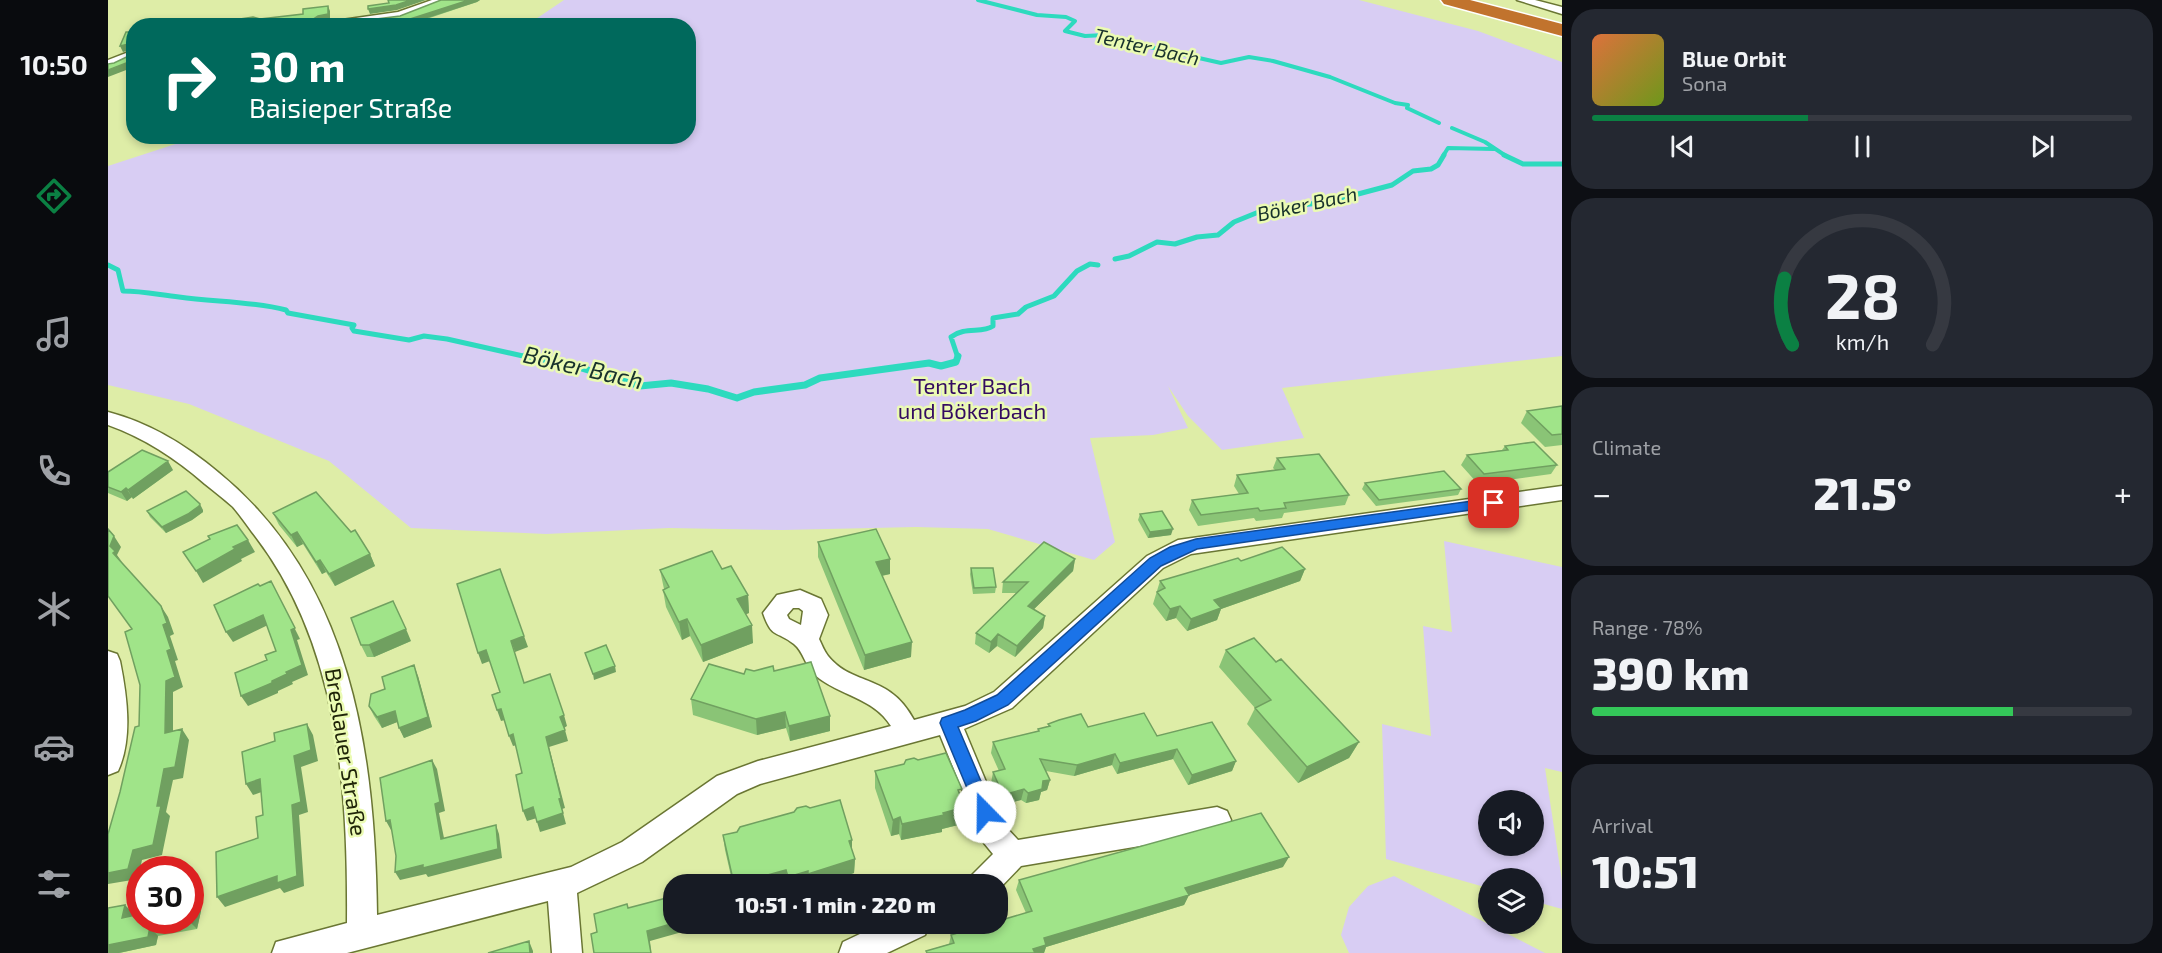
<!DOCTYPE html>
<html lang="en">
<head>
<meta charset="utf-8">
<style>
	:root { --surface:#171b24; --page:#242831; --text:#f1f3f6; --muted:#9ea1a6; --line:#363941; --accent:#0b8043 }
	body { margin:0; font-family:"Exo 2",sans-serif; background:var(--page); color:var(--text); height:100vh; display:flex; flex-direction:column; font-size:22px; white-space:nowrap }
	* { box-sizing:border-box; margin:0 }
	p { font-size:20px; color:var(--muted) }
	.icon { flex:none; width:33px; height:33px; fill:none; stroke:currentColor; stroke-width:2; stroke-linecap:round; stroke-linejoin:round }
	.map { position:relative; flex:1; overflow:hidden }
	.drawer { display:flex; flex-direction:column; gap:9px; padding:9px; background:#0d0f14; width:600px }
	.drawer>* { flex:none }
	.banner { position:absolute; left:18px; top:18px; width:570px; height:126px; border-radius:24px; box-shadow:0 3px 9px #0003; background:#00695c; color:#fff; overflow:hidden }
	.tools { position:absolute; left:1370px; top:790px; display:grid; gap:12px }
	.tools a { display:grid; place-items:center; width:66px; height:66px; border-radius:50%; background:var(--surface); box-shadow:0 3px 9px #0003; font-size:30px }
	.speed { position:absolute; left:18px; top:856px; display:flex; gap:12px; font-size:30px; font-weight:700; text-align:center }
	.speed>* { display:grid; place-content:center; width:78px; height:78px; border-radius:50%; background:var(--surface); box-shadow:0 3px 9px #0003; line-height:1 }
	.speed .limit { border:9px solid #d22; background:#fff; color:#111 }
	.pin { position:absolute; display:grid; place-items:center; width:51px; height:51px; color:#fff; margin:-26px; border-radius:12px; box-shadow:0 3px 9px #0006 }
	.me { position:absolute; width:66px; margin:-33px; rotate:338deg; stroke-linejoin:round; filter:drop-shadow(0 0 4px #0008) }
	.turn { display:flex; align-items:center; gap:21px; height:126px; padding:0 24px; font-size:27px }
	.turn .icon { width:78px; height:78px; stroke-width:2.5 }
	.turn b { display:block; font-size:42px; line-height:51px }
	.big { font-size:45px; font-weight:800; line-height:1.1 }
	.drawer .card { flex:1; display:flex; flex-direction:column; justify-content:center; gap:9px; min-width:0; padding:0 21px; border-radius:24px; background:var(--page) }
	.drawer .dial { align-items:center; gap:0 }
	.dial svg { height:156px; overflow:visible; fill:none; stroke:var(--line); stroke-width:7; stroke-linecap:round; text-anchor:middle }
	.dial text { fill:var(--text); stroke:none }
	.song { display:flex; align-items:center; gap:18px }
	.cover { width:72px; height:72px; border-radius:9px; background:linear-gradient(135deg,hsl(20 70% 55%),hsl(80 70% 35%)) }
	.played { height:6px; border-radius:3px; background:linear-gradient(90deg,var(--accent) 40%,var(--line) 40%) }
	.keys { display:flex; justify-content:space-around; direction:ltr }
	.heat { display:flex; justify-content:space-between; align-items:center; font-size:33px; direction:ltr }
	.charge { height:9px; border-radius:4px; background:linear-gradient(90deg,#34c759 78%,var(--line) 0) }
	.trip { position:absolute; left:555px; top:874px; width:345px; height:60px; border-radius:24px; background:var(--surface); box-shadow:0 3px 9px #0003; font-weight:800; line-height:60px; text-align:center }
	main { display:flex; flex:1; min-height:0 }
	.tab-bar { display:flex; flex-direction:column; width:108px; justify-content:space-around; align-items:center; background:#090b0e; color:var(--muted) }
	.tab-bar .icon { width:42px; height:42px }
	.tab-bar .active { color:var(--accent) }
	.tab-bar b { font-size:27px; color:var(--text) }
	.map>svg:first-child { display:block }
	.green { fill:#d8cdf3; fill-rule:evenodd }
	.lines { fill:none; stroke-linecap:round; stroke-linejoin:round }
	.stream-far2 { stroke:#2ddabe; stroke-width:4 }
	.stream-far1 { stroke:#2ddabe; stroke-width:5 }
	.stream { stroke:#2ddabe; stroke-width:7 }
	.minor-casing { stroke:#6a7633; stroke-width:3 }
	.motorway-casing { stroke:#fff; stroke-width:3 }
	.minor { fill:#fff; fill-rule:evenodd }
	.motorway { fill:#c1732d; fill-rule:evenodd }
	.wall { fill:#8ac476 }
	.shaded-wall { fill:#70a060 }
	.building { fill:#a0e489; stroke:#70a060; stroke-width:1.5 }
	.route { fill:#1a73e8; stroke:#114b97; stroke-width:1.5 }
	.labels { text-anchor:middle; stroke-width:5; stroke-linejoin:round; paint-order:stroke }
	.far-water-label { font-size:20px; font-style:italic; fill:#18322c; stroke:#ebfbb3 }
	.park-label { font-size:22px; fill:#340c61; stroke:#ebfbb3 }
	.street-label { font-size:22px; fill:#202509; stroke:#ebfbb3 }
	.water-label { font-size:24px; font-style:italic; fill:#18322c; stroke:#ebfbb3 }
</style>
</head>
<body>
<main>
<nav class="tab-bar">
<b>10:50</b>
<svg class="icon active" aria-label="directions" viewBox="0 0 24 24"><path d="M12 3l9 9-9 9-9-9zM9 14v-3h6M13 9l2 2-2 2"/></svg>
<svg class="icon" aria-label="music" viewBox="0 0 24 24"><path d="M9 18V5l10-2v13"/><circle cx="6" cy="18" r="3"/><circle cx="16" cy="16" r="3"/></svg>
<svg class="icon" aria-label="phone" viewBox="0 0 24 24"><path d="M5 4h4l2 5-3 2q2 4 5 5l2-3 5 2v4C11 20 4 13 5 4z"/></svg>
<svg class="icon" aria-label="climate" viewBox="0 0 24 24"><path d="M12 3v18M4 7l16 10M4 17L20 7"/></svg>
<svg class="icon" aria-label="car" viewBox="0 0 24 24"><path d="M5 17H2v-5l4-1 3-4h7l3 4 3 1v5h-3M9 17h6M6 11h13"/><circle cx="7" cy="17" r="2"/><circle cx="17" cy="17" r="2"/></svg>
<svg class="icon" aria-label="filters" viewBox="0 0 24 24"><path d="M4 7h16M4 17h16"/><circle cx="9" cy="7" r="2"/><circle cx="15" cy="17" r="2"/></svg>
</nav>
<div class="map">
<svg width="1454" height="953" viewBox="0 0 1454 953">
	<rect width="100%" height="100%" fill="#deeda7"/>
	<path class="green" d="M456,0H1251L1370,31L1454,62V356L1174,388L1196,438L1114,450L1080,416L1060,386L1080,428L1045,435L982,438L1007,542L986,560L880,529L808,527L675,530L561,528L438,534L303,528L221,461L81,404L0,385V166L89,137L580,136V26L419,25Z
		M1336,541L1454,567V772L1437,768L1454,881V909L1425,901V879H1380V888L1278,859L1274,724L1323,736L1315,626L1344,632ZM1380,801H1425V846H1380Z
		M1286,876L1437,953H1241L1233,935L1241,907L1260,886Z"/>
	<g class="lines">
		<path class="stream-far2" d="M870,0L929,15L958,17L967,21L957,31L977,36L997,35L1002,41L1015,45V42H1020L1113,63L1141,57L1165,61L1222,77L1287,103L1300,105L1299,108L1331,123
			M1344,128L1377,142L1398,156
			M1335,156L1340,148L1386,149"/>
		<path class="stream-far1" d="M1396,155L1415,164H1454
			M1007,259L1021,256L1049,242L1067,244L1089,237L1110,235L1126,222L1158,209L1220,202L1284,185L1305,171L1323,169L1330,165L1336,155
			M0,265L10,270L15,291C35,291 52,295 71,297C107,302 143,301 178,310L180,313L246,325L244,328L246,331L301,340L316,336L339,339L424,358
			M850,358L843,337C857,326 874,334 885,326V318L910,314L918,307L946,296L969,271L982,264L990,265"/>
		<path class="stream" d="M417,356L454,362L532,386L563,383L600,389L629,398L646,392L697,385L712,378L821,363L833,366L848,362L850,356"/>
		<defs>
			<path id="minor" d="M324,0H341L292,18L241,26H208L213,23L290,12Z
				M1409,0H1427L1454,7V14Z
				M26,50V58L0,68V60Z
				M0,412C42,423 78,445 111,473C244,582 267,753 269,915L463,867L514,842L609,776L650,761L783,726C765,697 731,696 707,675C697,666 696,652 686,644C668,630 664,639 655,613L669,595L692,590L713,599L720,615L711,639C714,645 716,651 720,656C745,687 781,673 806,720L857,706L886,692L1039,556L1070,540L1454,486V500L1083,554L1055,568L904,708L856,729L896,825L910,840L1109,807L1119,811L1123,820L1119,829L1109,833L913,866L890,890V885H859L864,875L885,854L876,843L832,735L652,784L629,794L534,862L469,893L474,953H444L440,901L239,953H164L168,942L239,923C240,788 231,642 144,532C138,524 132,515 125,507C116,499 106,491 97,484C68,459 37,438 0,425ZM685,608H691L695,611L693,625L681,619L679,615Z
				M0,651L9,654L12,661C19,696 25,738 10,771L0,775Z
				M773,924H821L817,935L779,953H731L735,942Z"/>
			<path id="motorway" d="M1333,0H1362L1454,24V36L1336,4Z"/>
		</defs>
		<use href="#minor" class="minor-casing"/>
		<use href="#motorway" class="motorway-casing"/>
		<use href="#minor" class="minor"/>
		<use href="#motorway" class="motorway"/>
	</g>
	<path class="wall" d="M333,0H372L369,2L298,26H262L261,20L292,16Z
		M1454,406V445L1437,447L1413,423L1419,411Z
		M1397,446L1449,465L1443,474L1370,484L1353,465L1359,455L1394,450Z
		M1169,458L1241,495L1237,505L1176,513L1174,518L1148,521L1146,518L1090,526L1081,510L1084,500L1131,494L1126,486L1129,475L1167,470L1165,468Z
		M65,470L25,499L24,497L19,501L0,493V472Z
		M1257,483L1353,489L1350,495L1268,506L1254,489Z
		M95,510V512L84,520L58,533L42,517L39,511Z
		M165,513L262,554L267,566L227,586L218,572L214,574L195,544L189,547L171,525Z
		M1032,514L1063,535L1040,538L1030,520Z
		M710,542L782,574L774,576L803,657L756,670L710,557Z
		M967,559L965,571L926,609L937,616L935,628L907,657L889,646L881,653L867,644L868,633L908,593H894L895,582Z
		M1133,561L1197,569L1192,581L1113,609L1109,620L1079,631L1068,618L1058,621L1045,604L1052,581Z
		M863,568L888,587L887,593L865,594L862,574Z
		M614,569L640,595L641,613L638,614L645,643L595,662L582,636L574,640L558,607L555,590L556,589L552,570Z
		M303,641L266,657H259L253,645Z
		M1118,650L1168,662L1251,742L1241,758L1190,783L1139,724L1147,708L1111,667Z
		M646,671H666L722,716V731L682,741L678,728L649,735L585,715L583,699L636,674Z
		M310,676L324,727L296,738L289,722L274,728L266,716L261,706Z
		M940,724L980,727L1049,736L1128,761L1124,771L1080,785L1065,759L1009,774L1004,765L966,776L938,771L942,780L939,790L933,792L931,800L918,803L913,800L893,805L883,783L885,772L891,771L883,753L885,742L930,731V729L940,727Z
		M767,771L852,796L857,807L854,824L834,829V832L793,840L791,834L783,836L767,788Z
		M629,832L744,840V851L747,859L746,873L711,885H625L617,850L615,835Z
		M1175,867L1081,895L1076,905L938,947L936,953H818V951L841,944L843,935L918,913L908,890L911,880Z
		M85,903L93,911L89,929L50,936L48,945L11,953L25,913L24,915Z"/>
	<path class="shaded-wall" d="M303,0H318L289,10L262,14L260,9Z
		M361,0H372L369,2L298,25L296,21Z
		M220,6L222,11V19L212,21L206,26L204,20Z
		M25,43L26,49L15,52L12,46Z
		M26,60V67L0,77V70Z
		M60,461L65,470L25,499L20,490Z
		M18,488L24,497L19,501L13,492Z
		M92,504L95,510V512L84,520L58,533L54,527Z
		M1065,529L1063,535L1040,538L1042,532Z
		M189,532L195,544L189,547L183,535Z
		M6,536L13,547L9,555L14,562L5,553L2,546Z
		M140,540L147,552L133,559L134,561L95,583L88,571L125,547Z
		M262,554L267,566L227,586L221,574Z
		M782,559V574L767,577L768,562Z
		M967,559L965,571L918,617L920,606Z
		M212,560L218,572L214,574L208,562Z
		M1197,569L1192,581L1113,609L1109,620L1079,631L1083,619L1106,600Z
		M163,581L192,639L189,640L200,675L184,682L185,684L170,691V693L140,706L133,696L164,681L178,672Z
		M640,595L641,613L631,617L629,599Z
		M53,606L60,617L66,634L62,636L70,660L67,661L75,687L65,692V743L57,733L58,681Z
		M1072,606L1068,618L1058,621L1062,609Z
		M155,615L160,625L125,642L118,632Z
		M937,616L935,628L907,657L909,646Z
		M579,619L582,636L574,640L571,622Z
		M644,625L645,643L595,662L593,645Z
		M298,629L303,641L266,657L261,645Z
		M890,634L889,646L881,653L883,642Z
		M416,636L420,647L407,652L403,641Z
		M804,642L803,657L756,670L757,655Z
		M378,650L382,661L374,664L370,653Z
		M306,665L310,676L324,727L296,738L291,728Z
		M507,666L508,672L486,680L485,674Z
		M393,709L397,720L393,721L389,710Z
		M287,711L292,721L274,728L269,717Z
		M677,712L678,728L649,735L648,719Z
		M456,715L459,726L456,728L452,717Z
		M722,716V731L682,741L681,726Z
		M199,724L205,735L210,761L193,767L200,812L191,815L196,886L176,893L172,888L117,907L109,897L169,876L184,805L186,756Z
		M74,729L81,740L75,778L65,780L58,812L62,816L54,855L34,860L30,879L0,884V873L25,850L49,806L56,769Z
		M457,730L460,741L441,747L457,808L454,809L458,824L432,832L429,822L451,799L438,737Z
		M405,734L409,745L405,746L401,736Z
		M1251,742L1241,758L1190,783L1199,767Z
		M1069,749L1065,759L1009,774L1012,763Z
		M1007,754L1004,765L966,776L969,765Z
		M324,760L329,769L337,811L331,813L338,848L333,839L327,804Z
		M1128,761L1124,771L1080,785L1084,775Z
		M152,779L159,790L145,795L138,784Z
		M942,780L939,790L933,792L931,800L918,803L920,793L935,781Z
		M916,789L913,800L893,805L895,795Z
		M425,807L429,818L419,821L415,811Z
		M857,807L854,824L834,829V832L793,840L794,824Z
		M792,817L791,834L783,836L785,820Z
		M282,820L287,829L283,830L278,821Z
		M388,825L391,834L394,858L320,877L318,874L292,880L287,872Z
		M744,840V854L741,841Z
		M1181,857L1175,867L1072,898L1077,888Z
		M747,859L746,873L711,885H701L700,874Z
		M678,870L679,884L626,885V884Z
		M700,871V885H681L680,877Z
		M1081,895L1076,905L938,947L936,953H924L925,949L936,938Z
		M85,903L93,911L89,929L81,921H82V915Z
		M17,905L25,913L22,926L14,918Z
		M566,923L572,924L574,932L542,941L543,953L539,931Z
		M42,927L50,936L48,945L11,953H0V945Z
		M421,941L425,951V953H422Z"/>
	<path class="building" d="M280,0H303L288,5L260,9V6L281,3Z
		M333,0H361L296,21L297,23L261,24V20L292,16Z
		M220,6V14L210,16L204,20L206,23H220V26H86L145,17L152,19L195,14V9Z
		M77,23L76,26H58V25Z
		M18,32H26V60L0,70V64L6,63L25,54V43L12,46Z
		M1454,406V434L1444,435L1419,411Z
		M1426,442L1449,465L1376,474L1359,455L1400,450L1397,446Z
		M34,450L60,461L20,490L18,488L13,492L0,487V472Z
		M1211,454L1241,495L1176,503L1178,508L1152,511L1150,508L1093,515L1084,500L1140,493L1129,475L1177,469L1169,458Z
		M1336,471L1353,489L1271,500L1257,483Z
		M78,491L92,504L91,506L80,514L54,527L39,511Z
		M208,492L243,532L247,530L262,554L221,574L212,560L208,562L189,532L183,535L165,513Z
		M1054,511L1065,529L1042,532L1032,514Z
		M129,525L140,540L125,547L127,549L88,571L75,552L102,539L100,536Z
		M0,529L6,536L2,546L7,551L5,553L53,606L59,623L55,625L63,649L59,651L67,677L58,681L57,733L74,729L67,767L56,769L49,806H53L45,845L25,850L20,869L0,873V834L12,792L27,727L31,726L32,685L17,632L24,629L0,596Z
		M768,529L782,559L768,562L804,642L757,655L710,542Z
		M936,542L967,559L920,606L937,616L909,646L890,634L883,642L868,633L920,582H895Z
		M1174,547L1197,569L1106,600L1113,608L1083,619L1072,606L1062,609L1049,592L1057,588L1052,581L1130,558L1133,561Z
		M604,551L614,569L623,566L640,595L629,599L644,625L593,645L579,619L571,622L555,590L561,587L552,570Z
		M863,568H885L888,587L866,588Z
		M392,569L416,636L403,641L416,683L442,674L456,715L452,717L457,730L438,737L453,798L451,799L455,813L429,822L425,807L415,811L408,775L414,773L405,734L401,736L393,709L389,710L384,695L392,692L378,650L370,653L349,584Z
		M163,581L187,628L183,630L194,665L178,672L179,674L164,681V683L133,696L127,673L159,660L157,655L168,651L155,615L118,632L106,605L150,584L152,586Z
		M285,601L298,629L261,645H253L243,618Z
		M1146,638L1168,662L1173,659L1251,742L1199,767L1147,708L1163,700L1118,650Z
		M498,645L507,666L485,674L477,653Z
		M703,662L722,716L681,726L677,712L648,719L583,699L601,664L636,674L638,669L646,671L665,666L666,671Z
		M306,665L320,717L291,728L287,711L269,717L261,706L263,694L277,689L274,677Z
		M1036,713L1049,736L1104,722L1128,761L1084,775L1069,749L1012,763L1007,754L969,765L932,759L942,780L935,781L934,789L920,793L916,789L895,795L885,772L897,769L885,742L931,731L930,729L942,726L940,724L951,720L973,714L980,727Z
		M199,724L203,750L186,756L193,802L184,805L189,876L169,883V876L109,897L108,852L150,838L148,817L155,815L152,779L138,784L134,752L167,741L166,733Z
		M838,753L854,789L850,790L857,807L835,813L836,815L794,824L792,817L785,820L767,771L796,764L798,760L806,758L810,760Z
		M324,760L332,802L327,804L333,839L388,825L390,849L315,868V865L287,872L288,856L282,820L278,821L272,778Z
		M732,800L744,840L741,841L747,859L700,874V871L680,877L678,870L626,884L615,835L629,832L632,827L686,812L689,808L698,806L702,808Z
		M1153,813L1181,857L1077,888L1081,895L936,938L938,945L925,949L927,953H819L818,951L846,943L843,935L879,924H890V921L924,911L911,880Z
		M566,896V923L539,931L543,953H486L483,934L489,932L486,914L519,904L520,908Z
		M82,903H85L82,915Z
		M17,905L14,918L32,914V921H80L42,927L40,937L0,945V908Z
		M421,941L422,953H380Z"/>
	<path class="route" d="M1386,498L1393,503L1391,506L1089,549L1053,566L900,705L868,721L850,727L886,812L883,817L877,820L871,817L832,723L834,718L857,710L889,695L1042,558L1062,547L1088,539Z"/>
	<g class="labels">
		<g class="far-water-label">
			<text transform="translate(1039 47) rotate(13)" y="7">Tenter Bach</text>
			<text transform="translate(1199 204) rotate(-12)" y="7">Böker Bach</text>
		</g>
		<g class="park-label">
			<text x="864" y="394">Tenter Bach<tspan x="864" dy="25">und Bökerbach</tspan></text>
		</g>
		<g class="street-label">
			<text transform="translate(238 752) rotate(81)" y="8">Breslauer Straße</text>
		</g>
		<g class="water-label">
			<text transform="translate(475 368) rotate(13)" y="8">Böker Bach</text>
		</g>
	</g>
</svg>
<div class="tools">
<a><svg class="icon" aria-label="sound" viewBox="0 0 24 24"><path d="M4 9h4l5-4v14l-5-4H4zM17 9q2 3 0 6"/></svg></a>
<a><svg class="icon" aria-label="layers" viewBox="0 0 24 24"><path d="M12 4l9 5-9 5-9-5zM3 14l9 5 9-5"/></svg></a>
</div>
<div class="speed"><div class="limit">30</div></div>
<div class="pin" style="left:1386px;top:503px;background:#d93025"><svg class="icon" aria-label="arrive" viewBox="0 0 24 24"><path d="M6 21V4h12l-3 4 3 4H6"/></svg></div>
<svg class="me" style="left:877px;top:812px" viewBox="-20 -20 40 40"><circle r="19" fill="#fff"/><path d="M0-13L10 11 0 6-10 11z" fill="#1a73e8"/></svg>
<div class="trip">10:51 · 1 min · 220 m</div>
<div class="banner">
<div class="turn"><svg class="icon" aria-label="right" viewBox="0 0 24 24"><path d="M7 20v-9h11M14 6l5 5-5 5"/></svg><div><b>30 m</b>Baisieper Straße</div></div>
</div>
</div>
<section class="drawer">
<div class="card">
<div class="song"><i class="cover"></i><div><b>Blue Orbit</b><p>Sona</p></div></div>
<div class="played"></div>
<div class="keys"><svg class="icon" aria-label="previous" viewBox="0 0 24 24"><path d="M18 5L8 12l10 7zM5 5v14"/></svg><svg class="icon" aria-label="pause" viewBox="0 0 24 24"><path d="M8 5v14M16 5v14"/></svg><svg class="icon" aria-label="next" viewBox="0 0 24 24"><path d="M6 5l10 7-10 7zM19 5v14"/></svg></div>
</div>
<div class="card dial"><svg viewBox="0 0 100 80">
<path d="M14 69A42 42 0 1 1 86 69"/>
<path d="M14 69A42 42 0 0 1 10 35" stroke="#0b8043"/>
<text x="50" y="56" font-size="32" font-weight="700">28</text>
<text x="50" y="72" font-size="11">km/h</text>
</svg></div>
<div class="card"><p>Climate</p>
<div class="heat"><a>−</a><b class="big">21.5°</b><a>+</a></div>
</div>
<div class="card"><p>Range · 78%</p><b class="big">390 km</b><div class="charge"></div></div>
<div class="card"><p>Arrival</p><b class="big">10:51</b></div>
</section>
</main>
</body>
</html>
